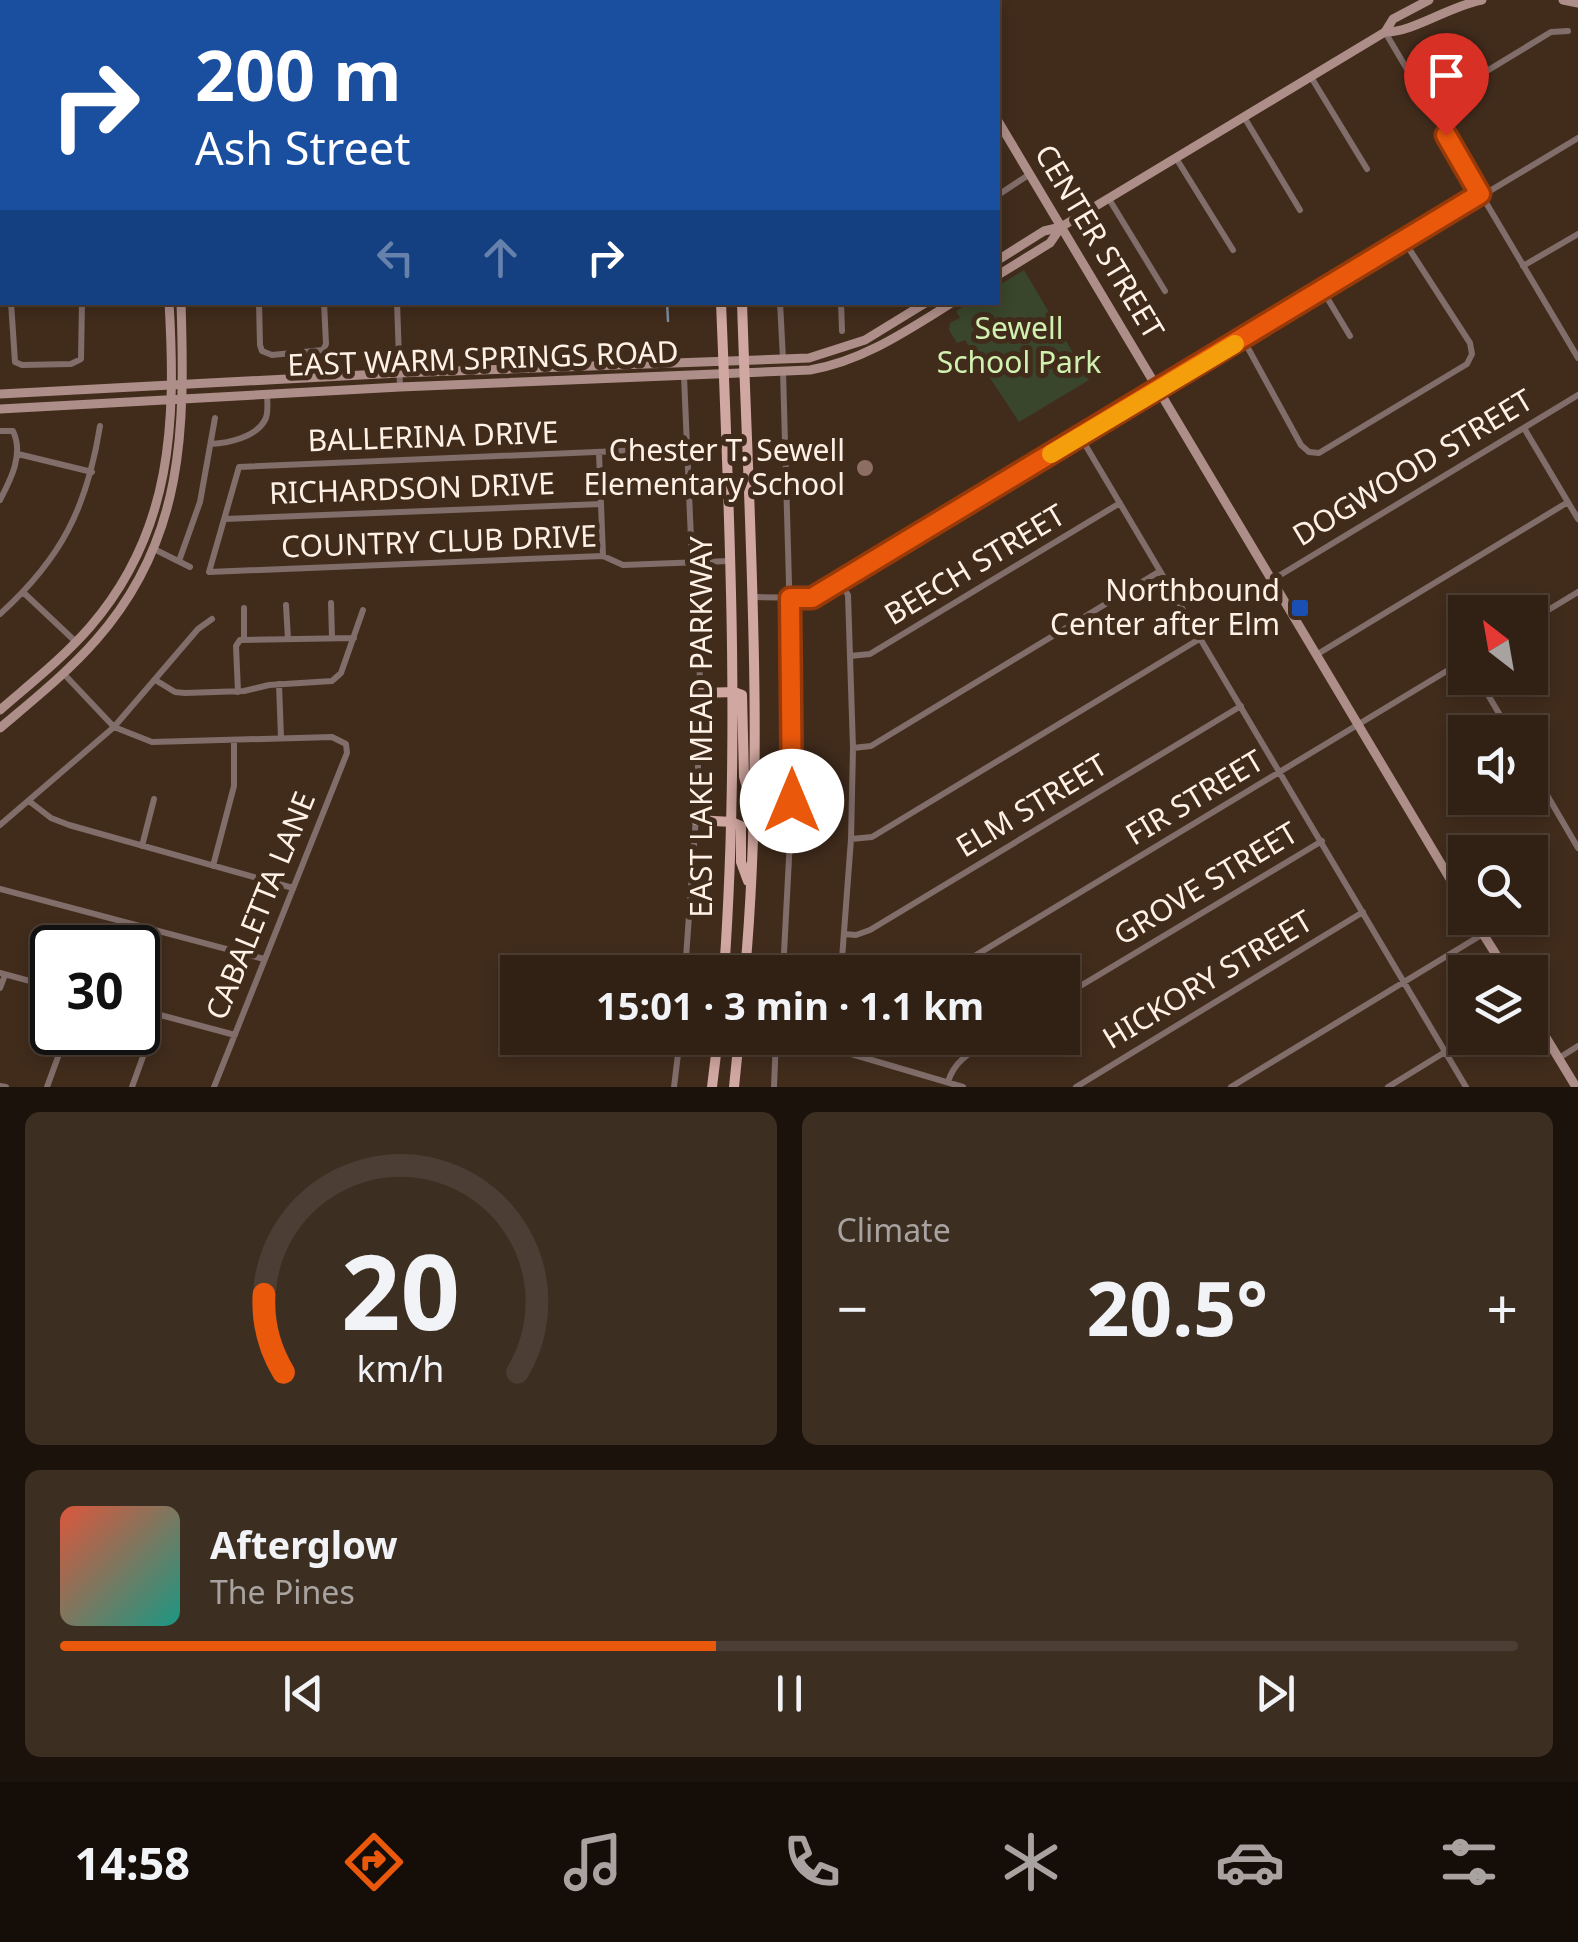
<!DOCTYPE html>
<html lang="en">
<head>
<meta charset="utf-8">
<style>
	:root { --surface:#312115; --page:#3d2e22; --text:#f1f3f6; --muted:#a8a3a0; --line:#4c3e34; --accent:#ea580c }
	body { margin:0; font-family:"Noto Sans",sans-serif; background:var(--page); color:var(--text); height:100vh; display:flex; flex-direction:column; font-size:38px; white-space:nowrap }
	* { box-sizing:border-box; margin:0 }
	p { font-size:32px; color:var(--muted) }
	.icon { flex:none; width:55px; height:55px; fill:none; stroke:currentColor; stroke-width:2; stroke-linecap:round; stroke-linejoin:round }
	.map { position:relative; height:1087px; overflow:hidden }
	.panel { display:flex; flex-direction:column; gap:25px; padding:25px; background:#1b120c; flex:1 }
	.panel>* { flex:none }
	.hud { position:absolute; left:0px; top:0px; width:1000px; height:305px; box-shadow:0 5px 15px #0003,0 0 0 2px var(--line); background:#1a4fa0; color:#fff; overflow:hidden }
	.needle { width:65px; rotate:329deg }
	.fabs { position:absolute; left:1448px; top:595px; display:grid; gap:20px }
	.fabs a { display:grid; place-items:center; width:100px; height:100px; border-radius:0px; background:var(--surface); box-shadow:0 5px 15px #0003,0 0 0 2px var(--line); font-size:50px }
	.speed { position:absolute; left:30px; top:925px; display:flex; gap:20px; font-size:50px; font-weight:700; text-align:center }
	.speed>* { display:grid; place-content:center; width:130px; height:130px; border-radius:50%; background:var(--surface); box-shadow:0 5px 15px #0003,0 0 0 2px var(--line); line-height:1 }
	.speed .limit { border:5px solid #111; border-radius:15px; background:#fff; color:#111 }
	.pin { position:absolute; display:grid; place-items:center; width:85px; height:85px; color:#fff; margin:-102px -42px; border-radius:50% 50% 50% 0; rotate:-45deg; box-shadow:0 0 10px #0007 }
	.pin .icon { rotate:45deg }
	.me { position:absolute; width:110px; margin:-55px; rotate:0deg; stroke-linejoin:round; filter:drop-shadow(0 0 8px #0008) }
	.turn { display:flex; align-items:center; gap:35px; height:210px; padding:0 30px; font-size:45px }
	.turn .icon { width:130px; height:130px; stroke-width:2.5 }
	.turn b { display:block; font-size:70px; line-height:85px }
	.lanes { display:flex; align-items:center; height:95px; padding:0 30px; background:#0003; justify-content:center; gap:50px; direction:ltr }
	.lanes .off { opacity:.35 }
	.big { font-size:75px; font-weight:700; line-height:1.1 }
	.panel .widget { flex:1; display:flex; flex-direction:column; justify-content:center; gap:15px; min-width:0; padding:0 35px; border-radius:15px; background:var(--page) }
	.panel .dial { align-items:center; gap:0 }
	.dial svg { height:260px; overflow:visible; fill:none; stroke:var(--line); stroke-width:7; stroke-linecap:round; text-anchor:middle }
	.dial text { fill:var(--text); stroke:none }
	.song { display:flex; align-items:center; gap:30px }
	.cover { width:120px; height:120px; border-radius:15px; background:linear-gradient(135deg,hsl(10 70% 55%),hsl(170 70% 35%)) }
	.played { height:10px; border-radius:5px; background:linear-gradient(90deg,var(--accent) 45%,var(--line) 45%) }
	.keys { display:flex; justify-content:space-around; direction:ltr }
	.heat { display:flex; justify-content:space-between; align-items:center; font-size:55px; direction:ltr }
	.panel .tiles { flex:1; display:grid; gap:25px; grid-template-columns:1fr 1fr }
	.widget:last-child { grid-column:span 2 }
	.trip { position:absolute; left:500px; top:955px; width:580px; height:100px; border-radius:0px; background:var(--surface); box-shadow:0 5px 15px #0003,0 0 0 2px var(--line); font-weight:700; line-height:100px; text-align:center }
	.tab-bar { display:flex; height:160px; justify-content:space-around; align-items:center; background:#140d08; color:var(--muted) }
	.tab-bar .icon { width:70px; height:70px }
	.tab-bar .active { color:var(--accent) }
	.tab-bar b { font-size:45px; color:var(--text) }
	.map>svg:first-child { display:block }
	.green { fill:#39462b }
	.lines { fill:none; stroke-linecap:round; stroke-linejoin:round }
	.stream { stroke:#7e8c9e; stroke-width:2.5 }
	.street { stroke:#816d6a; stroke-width:6 }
	.secondary { stroke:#ae8e89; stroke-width:9 }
	.primary { stroke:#d1a7a1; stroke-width:10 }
	.route-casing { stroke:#983908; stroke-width:25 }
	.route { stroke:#ea580c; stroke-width:18 }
	.slow { stroke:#f59e0b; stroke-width:18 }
	.education-dot { fill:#8d6e63; stroke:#412c1c; stroke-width:4 }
	.transit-dot { fill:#1a4fb4; stroke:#412c1c; stroke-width:4 }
	.labels { text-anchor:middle; stroke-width:10; stroke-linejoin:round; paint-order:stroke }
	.street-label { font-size:30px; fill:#fff1e6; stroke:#412c1c }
	.park-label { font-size:30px; fill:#d1f1b1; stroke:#412c1c }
	.poi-label { font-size:30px; fill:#fff1e6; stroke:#412c1c; text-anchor:end }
</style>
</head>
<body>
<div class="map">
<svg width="1578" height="1087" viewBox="0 0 1578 1087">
	<rect width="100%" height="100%" fill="#412c1c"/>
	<path class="green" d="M1024,270L1089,380L1019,422L965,340L957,343L949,330L950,323L960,318L956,311L970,303L998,302V286Z"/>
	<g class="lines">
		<path class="stream" d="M656,0V2
			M667,302L668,321"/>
		<path class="street" d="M33,0L34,2
			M208,0L209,2
			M768,0V2
			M296,2L302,0
			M324,2V0
			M410,2L411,0
			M1385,32L1578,358
			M0,64H2
			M1311,77L1367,169
			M1429,106L1551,32L1568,31
			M1244,117L1300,210
			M2,135V144
			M1176,158L1233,250
			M998,195L1030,174
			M1109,199L1165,291
			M1523,266L1578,234
			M1323,291L1350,336
			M11,302L15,362L22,365L71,364L81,359L82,302
			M259,302L260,345L262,351L272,355L323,350L326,344L324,302
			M397,302L400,387
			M780,302L783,359
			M841,302L842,331
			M1243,339L1301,445L1309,452L1319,453L1467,364L1472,354L1470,343L1404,241
			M684,376L692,563L699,624L700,693L697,802L685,972
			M1524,428L1578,519
			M0,431H13C24,454 11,479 0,500
			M1080,436L1466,1087
			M211,444C229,443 256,437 265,420C269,413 267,402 267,394
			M689,448L239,467L209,572L603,556L623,565L729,561
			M599,453L603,556
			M18,454L92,472
			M225,519L601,504
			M154,549L190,567
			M179,561L200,502L215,418
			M1272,580L1578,395
			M839,581L848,595L853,748L851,839L841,972
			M24,593L76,642
			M752,597L812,598L1578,138
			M331,603L332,637
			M286,605L288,639
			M244,608V640
			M0,614C62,558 87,507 100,426
			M1530,621L1578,592
			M1316,655L1568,502
			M850,656L870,654L1120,503
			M63,673L114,727L152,742L332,737L346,744L347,753L214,1087
			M1478,678L1510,732
			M157,681L175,692L185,693L244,691L269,685L332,681L341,673L363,610
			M279,684L281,738
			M238,692L236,646L240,640L354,638
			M853,748L871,746L1160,571
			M1530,766L1578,848
			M29,801L51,818L69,825L293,888
			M0,825L114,727L198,629L212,619
			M851,839L872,837L1201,638
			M142,846L154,799
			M213,866L234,786V740
			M0,889L264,959
			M844,934L856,935L870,930L1241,706
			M783,972L792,801V690L783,371
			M948,972L1465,660
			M0,973L52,987
			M0,988L5,975
			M1062,997L1322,841
			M138,1009L235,1035
			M797,1038L963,1087
			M1559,1058L1578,1046
			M948,1082C955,1058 975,1050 995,1038
			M0,1086L6,1087
			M47,1087L67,1032
			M132,1087L158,1015
			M674,1087L680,1038
			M774,1087L776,1038
			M1076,1087L1363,912
			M1231,1087L1483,934
			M1388,1087L1445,1052"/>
		<path class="secondary" d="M112,0L113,2
			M127,0L128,2
			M925,0L926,2
			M1563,0L1578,3
			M1385,32C1412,33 1449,6 1482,0
			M998,121L1465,904
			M998,260L1044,231L1061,227L1385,32L1393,19L1429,0
			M998,275L1050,243L1061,227
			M0,394L399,373L809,358L865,340L927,302
			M0,409L400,387L810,370C863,361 908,330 953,302
			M0,710C31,683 63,658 90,627C173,531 176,422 169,302
			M0,728C33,700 67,673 96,640C185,539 185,429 181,302
			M1473,918L1507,972
			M1530,1011L1576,1087"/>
		<path class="primary" d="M709,0V2
			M720,0L721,2
			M730,0V2
			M721,302C730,526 740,749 724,972
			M742,302C749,526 765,750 745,972
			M700,693L734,692L742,695L744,777L751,802
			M696,820L732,822L741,826V862L748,881
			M712,1087L718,1038
			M734,1087L739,1038"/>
	</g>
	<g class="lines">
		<defs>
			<path id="route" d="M792,801L790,598H812L1480,194L1446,135"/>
		</defs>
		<use href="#route" class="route-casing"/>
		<use href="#route" class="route"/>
		<path class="slow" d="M1051,454L1235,344"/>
	</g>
	<circle class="education-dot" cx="865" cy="468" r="10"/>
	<rect class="transit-dot" x="1290" y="598" width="20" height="20" rx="5"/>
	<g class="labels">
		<g class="street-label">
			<text transform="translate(1099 242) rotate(59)" y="10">CENTER STREET</text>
			<text transform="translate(483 359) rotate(-2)" y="10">EAST WARM SPRINGS ROAD</text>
			<text transform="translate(433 437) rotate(-2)" y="10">BALLERINA DRIVE</text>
			<text transform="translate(1413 468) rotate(-31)" y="10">DOGWOOD STREET</text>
			<text transform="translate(412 489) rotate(-2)" y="10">RICHARDSON DRIVE</text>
			<text transform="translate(439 542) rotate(-2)" y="10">COUNTRY CLUB DRIVE</text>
			<text transform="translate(975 565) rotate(-31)" y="10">BEECH STREET</text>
			<text transform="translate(702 727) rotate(-90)" y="10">EAST LAKE MEAD PARKWAY</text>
			<text transform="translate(1195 798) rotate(-31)" y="10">FIR STREET</text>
			<text transform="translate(1032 806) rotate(-31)" y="10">ELM STREET</text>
			<text transform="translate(1206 884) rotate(-31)" y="10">GROVE STREET</text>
			<text transform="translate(261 906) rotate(-68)" y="10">CABALETTA LANE</text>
			<text transform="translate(1208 980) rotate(-31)" y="10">HICKORY STREET</text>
		</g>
		<g class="park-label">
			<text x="1019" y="339">Sewell<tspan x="1019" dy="34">School Park</tspan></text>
		</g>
		<g class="poi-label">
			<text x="845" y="461">Chester T. Sewell<tspan x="845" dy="34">Elementary School</tspan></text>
			<text x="1280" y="601">Northbound<tspan x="1280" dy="34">Center after Elm</tspan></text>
		</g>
	</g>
</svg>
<div class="fabs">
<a><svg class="needle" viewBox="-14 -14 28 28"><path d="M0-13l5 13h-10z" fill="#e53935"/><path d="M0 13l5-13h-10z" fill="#a8a3a0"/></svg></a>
<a><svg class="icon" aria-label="sound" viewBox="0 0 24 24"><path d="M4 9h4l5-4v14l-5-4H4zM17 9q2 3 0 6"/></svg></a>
<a><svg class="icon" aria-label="search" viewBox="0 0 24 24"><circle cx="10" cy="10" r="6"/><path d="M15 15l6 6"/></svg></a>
<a><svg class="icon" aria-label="layers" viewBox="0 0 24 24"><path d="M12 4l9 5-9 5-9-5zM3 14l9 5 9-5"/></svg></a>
</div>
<div class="speed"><div class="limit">30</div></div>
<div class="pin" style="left:1446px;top:135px;background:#d93025"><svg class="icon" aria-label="arrive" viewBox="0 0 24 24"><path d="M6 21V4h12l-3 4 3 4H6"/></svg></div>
<svg class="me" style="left:792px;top:801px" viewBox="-20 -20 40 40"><circle r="19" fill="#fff"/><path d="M0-13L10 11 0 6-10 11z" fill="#ea580c"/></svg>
<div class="trip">15:01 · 3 min · 1.1 km</div>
<div class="hud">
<div class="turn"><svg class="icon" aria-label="right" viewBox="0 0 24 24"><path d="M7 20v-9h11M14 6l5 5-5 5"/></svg><div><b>200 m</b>Ash Street</div></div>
<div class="lanes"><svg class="icon off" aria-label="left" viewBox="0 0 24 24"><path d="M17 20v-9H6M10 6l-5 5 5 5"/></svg><svg class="icon off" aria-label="ahead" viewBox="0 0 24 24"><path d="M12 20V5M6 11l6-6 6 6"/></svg><svg class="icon" aria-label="right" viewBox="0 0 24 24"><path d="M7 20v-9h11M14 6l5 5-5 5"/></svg></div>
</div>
</div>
<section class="panel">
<div class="tiles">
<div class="widget dial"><svg viewBox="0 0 100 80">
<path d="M14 69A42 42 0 1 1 86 69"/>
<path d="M14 69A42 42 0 0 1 8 45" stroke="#ea580c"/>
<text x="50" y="56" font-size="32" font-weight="700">20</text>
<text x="50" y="72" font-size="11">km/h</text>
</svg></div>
<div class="widget"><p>Climate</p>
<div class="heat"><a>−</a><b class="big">20.5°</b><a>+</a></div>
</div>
<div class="widget">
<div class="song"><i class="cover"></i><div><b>Afterglow</b><p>The Pines</p></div></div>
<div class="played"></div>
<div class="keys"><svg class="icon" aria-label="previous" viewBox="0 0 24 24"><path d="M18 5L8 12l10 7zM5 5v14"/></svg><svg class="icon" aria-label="pause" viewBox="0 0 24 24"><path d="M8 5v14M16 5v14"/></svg><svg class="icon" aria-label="next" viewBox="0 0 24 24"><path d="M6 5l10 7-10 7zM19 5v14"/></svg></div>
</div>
</div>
</section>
<nav class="tab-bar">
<b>14:58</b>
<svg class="icon active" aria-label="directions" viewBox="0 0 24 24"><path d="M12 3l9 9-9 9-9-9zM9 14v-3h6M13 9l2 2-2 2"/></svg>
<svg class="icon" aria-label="music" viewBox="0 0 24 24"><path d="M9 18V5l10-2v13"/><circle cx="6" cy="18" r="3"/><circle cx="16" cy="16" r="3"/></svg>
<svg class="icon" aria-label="phone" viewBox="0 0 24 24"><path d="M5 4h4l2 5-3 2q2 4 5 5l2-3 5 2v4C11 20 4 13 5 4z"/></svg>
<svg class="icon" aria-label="climate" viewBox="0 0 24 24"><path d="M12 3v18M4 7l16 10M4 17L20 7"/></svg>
<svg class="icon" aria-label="car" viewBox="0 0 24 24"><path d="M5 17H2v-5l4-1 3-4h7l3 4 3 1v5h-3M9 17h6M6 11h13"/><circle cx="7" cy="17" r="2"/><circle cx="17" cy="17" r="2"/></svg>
<svg class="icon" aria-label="filters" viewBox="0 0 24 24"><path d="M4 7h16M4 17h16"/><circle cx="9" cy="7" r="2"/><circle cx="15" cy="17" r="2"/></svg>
</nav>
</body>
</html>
